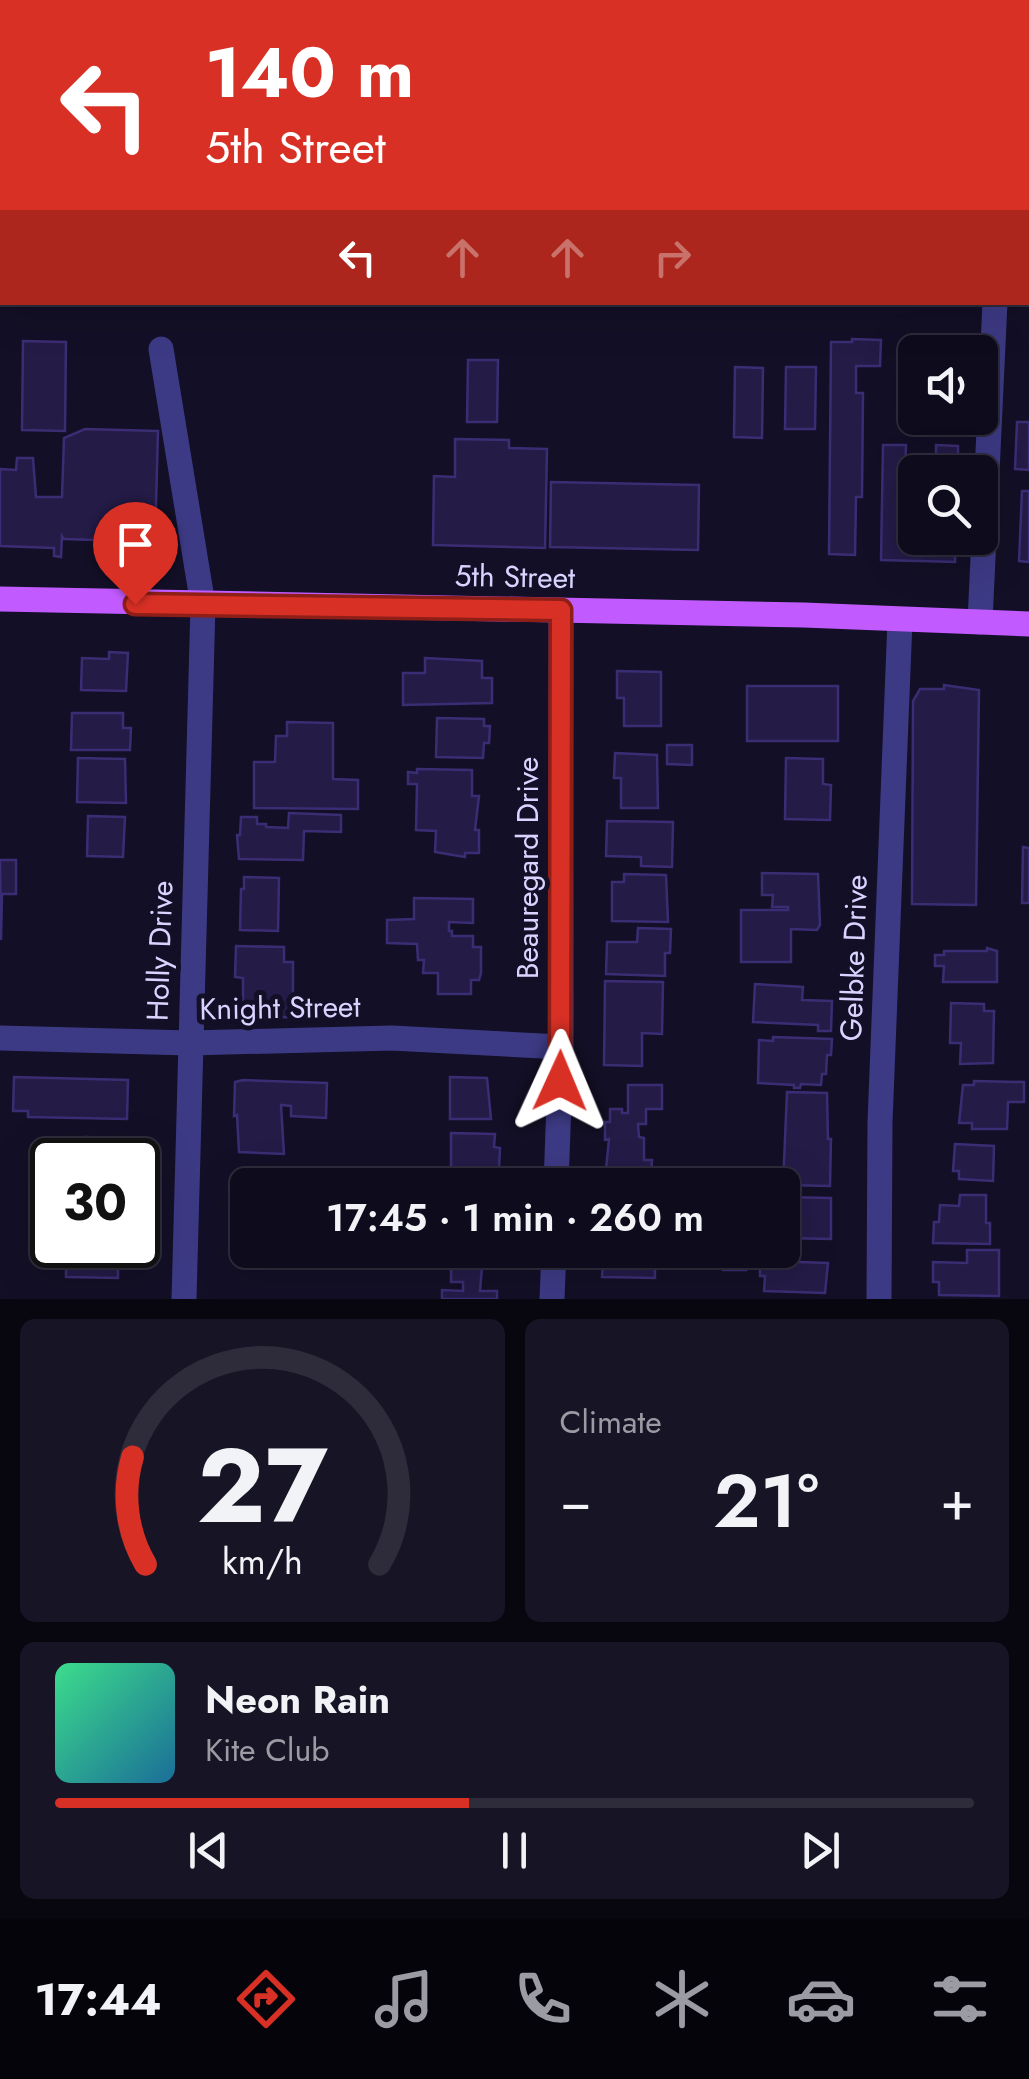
<!DOCTYPE html>
<html lang="en">
<head>
<meta charset="utf-8">
<style>
	:root { --surface:#0e0b1c; --page:#171425; --text:#f1f3f6; --muted:#9b9ba3; --line:#2e2b3b; --accent:#d93025 }
	body { margin:0; font-family:Jost,sans-serif; background:var(--page); color:var(--text); height:100vh; display:flex; flex-direction:column; font-size:38px; white-space:nowrap }
	* { box-sizing:border-box; margin:0 }
	p { font-size:32px; color:var(--muted) }
	.icon { flex:none; width:55px; height:55px; fill:none; stroke:currentColor; stroke-width:2; stroke-linecap:round; stroke-linejoin:round }
	.map { position:relative; height:1299px; overflow:hidden }
	.side { display:flex; flex-direction:column; gap:20px; padding:20px; background:#08060f; flex:1 }
	.side>* { flex:none }
	.banner { position:absolute; left:0px; top:0px; width:1030px; height:305px; box-shadow:0 10px 40px #0002,0 0 0 2px var(--line); background:#d93025; color:#fff; overflow:hidden }
	.buttons { position:absolute; left:898px; top:335px; display:grid; gap:20px }
	.buttons a { display:grid; place-items:center; width:100px; height:100px; border-radius:15px; background:var(--surface); box-shadow:0 10px 40px #0002,0 0 0 2px var(--line); font-size:50px }
	.speed { position:absolute; left:30px; top:1138px; display:flex; gap:20px; font-size:50px; font-weight:700; text-align:center }
	.speed>* { display:grid; place-content:center; width:130px; height:130px; border-radius:50%; background:var(--surface); box-shadow:0 10px 40px #0002,0 0 0 2px var(--line); line-height:1 }
	.speed .limit { border:5px solid #111; border-radius:15px; background:#fff; color:#111 }
	.pin { position:absolute; display:grid; place-items:center; width:85px; height:85px; color:#fff; margin:-102px -42px; border-radius:50% 50% 50% 0; rotate:-45deg; box-shadow:0 0 10px #0007 }
	.pin .icon { rotate:45deg }
	.me { position:absolute; width:110px; margin:-55px; rotate:1deg; stroke-linejoin:round; filter:drop-shadow(0 0 8px #0008) }
	.turn { display:flex; align-items:center; gap:35px; height:210px; padding:0 40px; font-size:45px }
	.turn .icon { width:130px; height:130px; stroke-width:2.5 }
	.turn b { display:block; font-size:70px; line-height:85px }
	.lanes { display:flex; align-items:center; height:95px; padding:0 40px; background:#0003; justify-content:center; gap:50px; direction:ltr }
	.lanes .off { opacity:.35 }
	.big { font-size:75px; font-weight:600; line-height:1.1 }
	.side .widget { flex:1; display:flex; flex-direction:column; justify-content:center; gap:15px; min-width:0; padding:0 35px; border-radius:15px; background:var(--page) }
	.side .dial { align-items:center; gap:0 }
	.dial svg { height:260px; overflow:visible; fill:none; stroke:var(--line); stroke-width:7; stroke-linecap:round; text-anchor:middle }
	.dial text { fill:var(--text); stroke:none }
	.song { display:flex; align-items:center; gap:30px }
	.cover { width:120px; height:120px; border-radius:15px; background:linear-gradient(135deg,hsl(150 70% 55%),hsl(200 70% 35%)) }
	.played { height:10px; border-radius:5px; background:linear-gradient(90deg,var(--accent) 45%,var(--line) 45%) }
	.keys { display:flex; justify-content:space-around; direction:ltr }
	.heat { display:flex; justify-content:space-between; align-items:center; font-size:55px; direction:ltr }
	.side .tiles { flex:1; display:grid; gap:20px; grid-template-columns:1fr 1fr }
	.widget:last-child { grid-column:span 2 }
	.trip { position:absolute; left:230px; top:1168px; width:570px; height:100px; border-radius:15px; background:var(--surface); box-shadow:0 10px 40px #0002,0 0 0 2px var(--line); font-weight:600; line-height:100px; text-align:center }
	.tab-bar { display:flex; height:160px; justify-content:space-around; align-items:center; background:#06040b; color:var(--muted) }
	.tab-bar .icon { width:70px; height:70px }
	.tab-bar .current { color:var(--accent) }
	.tab-bar b { font-size:45px; color:var(--text) }
	.map>svg:first-child { display:block }
	.building { fill:#241b47; stroke:#3b2d73; stroke-width:2.5 }
	.lines { fill:none; stroke-linecap:round; stroke-linejoin:round }
	.minor { stroke:#3d3a85; stroke-width:25 }
	.major { stroke:#c25bff; stroke-width:25 }
	.route-casing { stroke:#8d1f18; stroke-width:25 }
	.route { stroke:#d93025; stroke-width:18 }
	.labels { text-anchor:middle; stroke-width:10; stroke-linejoin:round; paint-order:stroke }
	.street-label { font-size:30px; fill:#d9d4ff; stroke:#130f26 }
</style>
</head>
<body>
<div class="map">
<svg width="1029" height="1299" viewBox="0 0 1029 1299">
	<rect width="100%" height="100%" fill="#130f26"/>
	<path class="building" d="M852,339L881,340L880,366H856V393H863L862,497H856L855,555L829,554L831,342H852Z
		M23,341L66,342L65,431L22,430Z
		M468,360H498L497,422H467Z
		M735,367L763,368L762,438L734,437Z
		M786,367H816L815,429H785Z
		M1017,422H1029V470L1015,469Z
		M85,429L158,431L155,542L64,539L62,536L61,557L54,556V548L0,546V469L16,470L17,458H33L36,497H62L64,438Z
		M455,439L509,440V448L547,449L545,548L433,545L434,476L455,477Z
		M883,445H906L905,477H915V538H956L955,562L881,560Z
		M936,445L958,446V459L936,458Z
		M551,482L699,485L698,550L550,547Z
		M1022,491H1029V562L1019,561Z
		M109,652L128,653L126,691L81,690L82,658L109,659Z
		M425,658L482,661V678H492V703L403,705V673H425Z
		M617,671L661,672V726H624V698H617Z
		M944,685L979,690L976,905L912,904L913,701L920,689H944Z
		M747,686H838V741H747Z
		M72,713H123V728H131L130,750H71Z
		M437,718L484,719V726H490L489,743H484L483,758L436,757Z
		M287,722L333,723V779L358,780V809L254,808V762H275L276,736H287Z
		M667,745H692V765L667,764Z
		M615,753L657,755L658,808H621V778H614Z
		M78,758L125,759L126,803L77,802Z
		M786,758L823,759V784L831,785L830,820L785,819Z
		M417,769L472,770V796H479L475,830H479V853H465V857L435,852L436,831L416,830L417,784H408V772L417,773Z
		M289,813L341,815V832L304,831L303,860L239,859L237,835H240L241,817H257V824H266V827L288,828Z
		M88,816L125,817L123,857L87,856Z
		M607,821L673,822L672,867L641,866V857L606,856Z
		M1023,847L1029,848V903H1022Z
		M0,860H16V894H2L1,940Z
		M762,873L818,874L820,925L817,930L791,929V962H741V910H788V907H772L773,895H762Z
		M624,874L666,875L668,922L612,921V882H624Z
		M244,877L279,878L278,931L240,930L241,889H244Z
		M414,898L473,899V923L449,922V931H452V936H473V947H481V973L479,980H471V994H438V973H423L424,960H418L417,944L387,943V920L414,919Z
		M638,928L671,929L670,953H665V976L606,974L607,942H637Z
		M236,946L284,947V962H293V1017L243,1018V978L235,977Z
		M987,948L997,951V982H943L944,966H935V955H944V951H987Z
		M605,981L663,982L662,1034L642,1033V1066L604,1065Z
		M755,984L803,987L802,1000L832,1001L831,1031H818V1025L753,1022Z
		M951,1003L984,1004V1011H994L993,1063L960,1064L961,1043H950Z
		M773,1037L832,1039L831,1055H827L826,1074H822L821,1085L801,1084L800,1088H794V1085L758,1083L759,1040L773,1041Z
		M14,1077L128,1080L127,1119L28,1117V1111H13Z
		M450,1077L487,1078L491,1119H450Z
		M243,1080L327,1083L326,1118L291,1116V1106L281,1105L284,1154L239,1152L237,1115L234,1116L235,1082Z
		M974,1081L1024,1082V1102H1008L1007,1129H972V1123H959L963,1085H974Z
		M628,1085H662V1109H646V1124H638L639,1137L644,1138V1160H652L651,1180L605,1179L609,1139L605,1140V1122H610V1109H622V1113H628Z
		M787,1092L827,1093L828,1139H831L830,1186L783,1185Z
		M451,1133L495,1134L494,1147L500,1148L499,1169L451,1168Z
		M85,1137L120,1138L119,1160H84Z
		M955,1144L994,1146L993,1181L959,1179V1171H953Z
		M245,1190H248V1249H239V1218L245,1219Z
		M960,1195H986V1223H990V1244L933,1243L934,1222H939L940,1205L959,1206Z
		M782,1197L831,1198V1239L782,1238Z
		M76,1245H118V1278L66,1277V1253H76Z
		M604,1250H655V1278L602,1277Z
		M723,1250H769V1261L828,1263L825,1293L764,1291L765,1276H760V1262L746,1261V1270H723Z
		M967,1250H999V1296L939,1295V1282H933V1262L967,1263Z
		M451,1266L482,1267L480,1291H497V1299H442V1290L463,1291V1282H451Z"/>
	<g class="lines">
		<path class="minor" d="M1009,2V0
			M0,255H2
			M1028,287H1029
			M161,349L203,605L184,1299
			M980,622L995,302
			M0,1038L190,1043L392,1038L561,1047
			M556,1185L561,1047V610
			M552,1299L554,1250
			M879,1299L880,1122L900,620"/>
		<path class="major" d="M0,599L804,615L1029,624"/>
	</g>
	<g class="lines">
		<defs>
			<path id="route" d="M135,604L561,610L560,1081"/>
		</defs>
		<use href="#route" class="route-casing"/>
		<use href="#route" class="route"/>
	</g>
	<g class="labels">
		<g class="street-label">
			<text transform="translate(515 577) rotate(1)" y="10">5th Street</text>
			<text transform="translate(528 868) rotate(-90)" y="10">Beauregard Drive</text>
			<text transform="translate(160 951) rotate(-88)" y="10">Holly Drive</text>
			<text transform="translate(854 958) rotate(-88)" y="10">Gelbke Drive</text>
			<text transform="translate(280 1008) rotate(-1)" y="10">Knight Street</text>
		</g>
	</g>
</svg>
<div class="buttons">
<a><svg class="icon" aria-label="sound" viewBox="0 0 24 24"><path d="M4 9h4l5-4v14l-5-4H4zM17 9q2 3 0 6"/></svg></a>
<a><svg class="icon" aria-label="search" viewBox="0 0 24 24"><circle cx="10" cy="10" r="6"/><path d="M15 15l6 6"/></svg></a>
</div>
<div class="speed"><div class="limit">30</div></div>
<div class="pin" style="left:135px;top:604px;background:#d93025"><svg class="icon" aria-label="arrive" viewBox="0 0 24 24"><path d="M6 21V4h12l-3 4 3 4H6"/></svg></div>
<svg class="me" style="left:560px;top:1081px" viewBox="-20 -20 40 40"><path d="M0-17L14 15 0 8-14 15z" fill="#d93025" stroke="#fff" stroke-width="4"/></svg>
<div class="trip">17:45 · 1 min · 260 m</div>
<div class="banner">
<div class="turn"><svg class="icon" aria-label="left" viewBox="0 0 24 24"><path d="M17 20v-9H6M10 6l-5 5 5 5"/></svg><div><b>140 m</b>5th Street</div></div>
<div class="lanes"><svg class="icon" aria-label="left" viewBox="0 0 24 24"><path d="M17 20v-9H6M10 6l-5 5 5 5"/></svg><svg class="icon off" aria-label="ahead" viewBox="0 0 24 24"><path d="M12 20V5M6 11l6-6 6 6"/></svg><svg class="icon off" aria-label="ahead" viewBox="0 0 24 24"><path d="M12 20V5M6 11l6-6 6 6"/></svg><svg class="icon off" aria-label="right" viewBox="0 0 24 24"><path d="M7 20v-9h11M14 6l5 5-5 5"/></svg></div>
</div>
</div>
<section class="side">
<div class="tiles">
<div class="widget dial"><svg viewBox="0 0 100 80">
<path d="M14 69A42 42 0 1 1 86 69"/>
<path d="M14 69A42 42 0 0 1 10 36" stroke="#d93025"/>
<text x="50" y="56" font-size="32" font-weight="700">27</text>
<text x="50" y="72" font-size="11">km/h</text>
</svg></div>
<div class="widget"><p>Climate</p>
<div class="heat"><a>−</a><b class="big">21°</b><a>+</a></div>
</div>
<div class="widget">
<div class="song"><i class="cover"></i><div><b>Neon Rain</b><p>Kite Club</p></div></div>
<div class="played"></div>
<div class="keys"><svg class="icon" aria-label="previous" viewBox="0 0 24 24"><path d="M18 5L8 12l10 7zM5 5v14"/></svg><svg class="icon" aria-label="pause" viewBox="0 0 24 24"><path d="M8 5v14M16 5v14"/></svg><svg class="icon" aria-label="next" viewBox="0 0 24 24"><path d="M6 5l10 7-10 7zM19 5v14"/></svg></div>
</div>
</div>
</section>
<nav class="tab-bar">
<b>17:44</b>
<svg class="icon current" aria-label="directions" viewBox="0 0 24 24"><path d="M12 3l9 9-9 9-9-9zM9 14v-3h6M13 9l2 2-2 2"/></svg>
<svg class="icon" aria-label="music" viewBox="0 0 24 24"><path d="M9 18V5l10-2v13"/><circle cx="6" cy="18" r="3"/><circle cx="16" cy="16" r="3"/></svg>
<svg class="icon" aria-label="phone" viewBox="0 0 24 24"><path d="M5 4h4l2 5-3 2q2 4 5 5l2-3 5 2v4C11 20 4 13 5 4z"/></svg>
<svg class="icon" aria-label="climate" viewBox="0 0 24 24"><path d="M12 3v18M4 7l16 10M4 17L20 7"/></svg>
<svg class="icon" aria-label="car" viewBox="0 0 24 24"><path d="M5 17H2v-5l4-1 3-4h7l3 4 3 1v5h-3M9 17h6M6 11h13"/><circle cx="7" cy="17" r="2"/><circle cx="17" cy="17" r="2"/></svg>
<svg class="icon" aria-label="filters" viewBox="0 0 24 24"><path d="M4 7h16M4 17h16"/><circle cx="9" cy="7" r="2"/><circle cx="15" cy="17" r="2"/></svg>
</nav>
</body>
</html>
